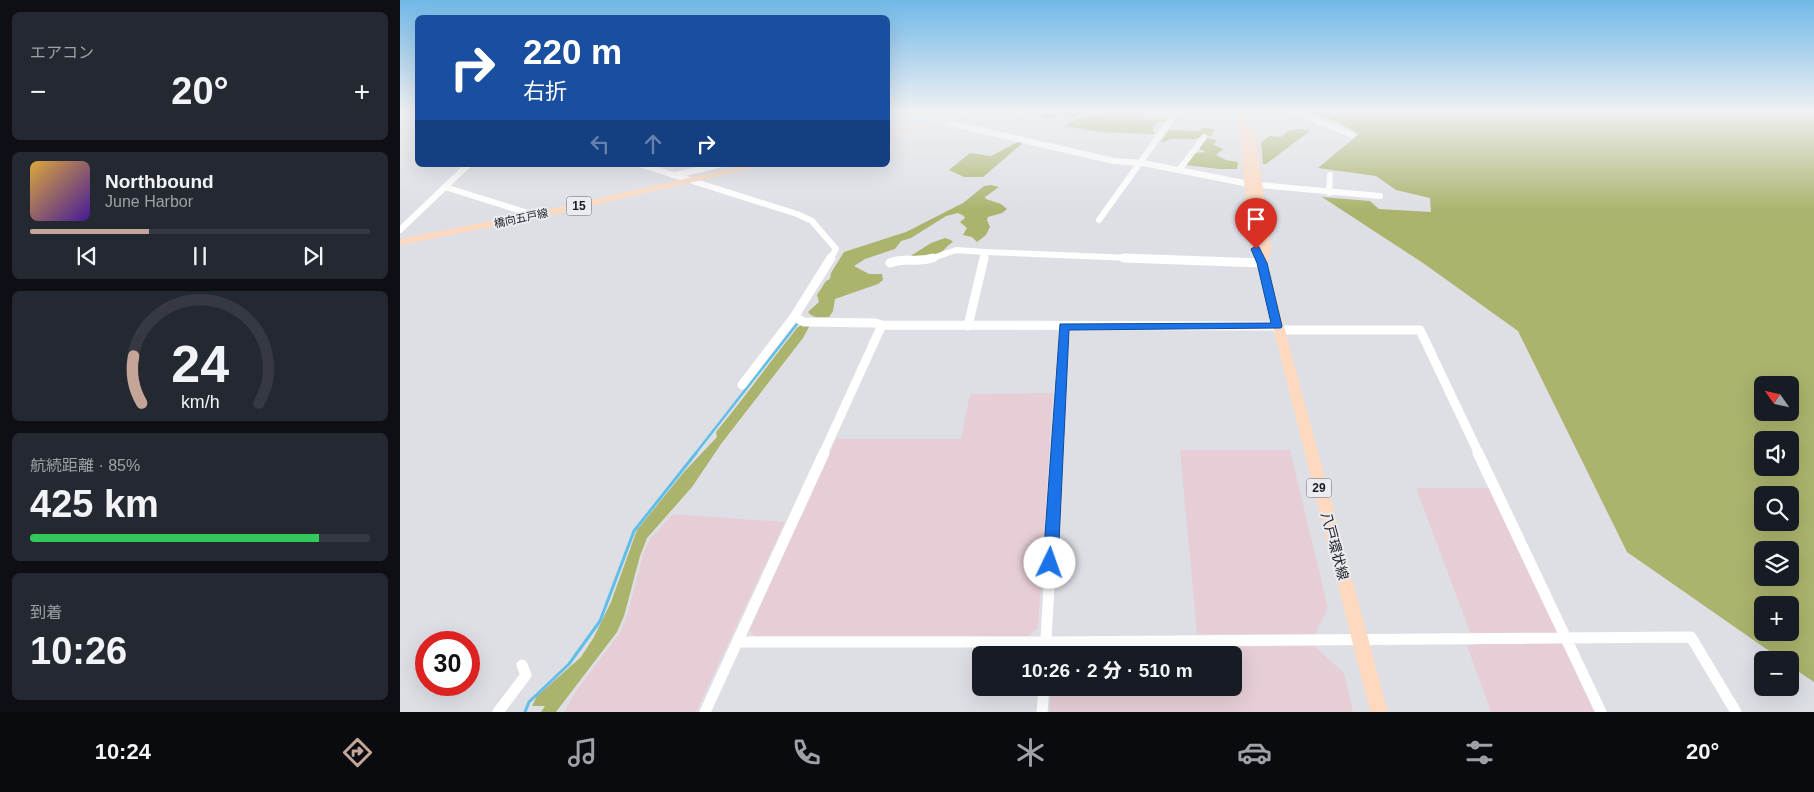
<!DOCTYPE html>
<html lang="ja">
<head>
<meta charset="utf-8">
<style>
	:root { --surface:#171b24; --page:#242831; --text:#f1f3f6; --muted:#9ea1a6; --line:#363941; --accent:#c4a598 }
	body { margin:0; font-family:Helvetica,"Noto Sans JP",sans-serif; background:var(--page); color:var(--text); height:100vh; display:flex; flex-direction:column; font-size:19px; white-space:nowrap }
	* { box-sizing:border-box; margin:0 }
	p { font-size:16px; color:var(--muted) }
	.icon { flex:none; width:28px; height:28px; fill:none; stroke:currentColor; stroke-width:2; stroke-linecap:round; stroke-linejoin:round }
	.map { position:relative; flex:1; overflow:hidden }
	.sheet { display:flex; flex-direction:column; gap:12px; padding:12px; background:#0d0f14; width:400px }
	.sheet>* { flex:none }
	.top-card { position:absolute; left:15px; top:15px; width:475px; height:152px; border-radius:8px; box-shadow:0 5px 20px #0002; background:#1a4fa0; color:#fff; overflow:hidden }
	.needle { width:32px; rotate:304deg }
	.fabs { position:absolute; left:1354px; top:376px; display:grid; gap:10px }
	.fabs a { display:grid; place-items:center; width:45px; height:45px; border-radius:8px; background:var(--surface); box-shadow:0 5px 20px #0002; font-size:25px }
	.speed { position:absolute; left:15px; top:631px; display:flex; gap:10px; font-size:25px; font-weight:700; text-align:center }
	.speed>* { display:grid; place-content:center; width:65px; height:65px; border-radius:50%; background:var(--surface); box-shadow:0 5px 20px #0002; line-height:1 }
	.speed .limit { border:8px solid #d22; background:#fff; color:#111 }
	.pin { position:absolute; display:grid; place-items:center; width:42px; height:42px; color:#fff; margin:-51px -21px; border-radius:50% 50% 50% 0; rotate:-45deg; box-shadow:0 0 5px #0007 }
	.pin .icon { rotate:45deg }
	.me { position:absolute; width:55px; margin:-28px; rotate:3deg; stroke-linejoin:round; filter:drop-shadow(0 0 4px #0008) }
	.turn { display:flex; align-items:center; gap:18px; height:105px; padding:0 25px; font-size:22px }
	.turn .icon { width:65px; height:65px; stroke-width:2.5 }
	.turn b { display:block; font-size:35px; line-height:42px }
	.lanes { display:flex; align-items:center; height:48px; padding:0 25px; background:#0003; justify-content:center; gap:25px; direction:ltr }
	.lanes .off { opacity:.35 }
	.big { font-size:38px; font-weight:800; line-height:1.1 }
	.sheet .tile { flex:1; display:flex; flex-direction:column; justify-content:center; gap:8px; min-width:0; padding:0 18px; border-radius:8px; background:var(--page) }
	.sheet .dial { align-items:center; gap:0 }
	.dial svg { height:130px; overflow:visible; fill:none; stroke:var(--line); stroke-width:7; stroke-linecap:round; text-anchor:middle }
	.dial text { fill:var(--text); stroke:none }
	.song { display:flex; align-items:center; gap:15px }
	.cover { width:60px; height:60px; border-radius:8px; background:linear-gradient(135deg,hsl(40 70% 55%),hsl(260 70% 35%)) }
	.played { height:5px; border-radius:2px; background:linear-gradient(90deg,var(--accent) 35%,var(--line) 35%) }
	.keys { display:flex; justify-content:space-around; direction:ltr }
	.heat { display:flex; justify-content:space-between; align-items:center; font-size:28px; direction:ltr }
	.charge { height:8px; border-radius:4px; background:linear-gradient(90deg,#34c759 85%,var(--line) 0) }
	.trip { position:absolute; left:572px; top:646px; width:270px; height:50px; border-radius:8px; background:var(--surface); box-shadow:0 5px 20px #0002; font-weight:800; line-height:50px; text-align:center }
	.tab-bar { display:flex; height:80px; justify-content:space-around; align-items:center; background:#090b0e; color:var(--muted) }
	.tab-bar .icon { width:35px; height:35px }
	.tab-bar .active { color:var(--accent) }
	.tab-bar b { font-size:22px; color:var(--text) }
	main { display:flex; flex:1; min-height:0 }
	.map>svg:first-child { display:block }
	.industrial { fill:#e7ced6 }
	.green { fill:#abb36d; fill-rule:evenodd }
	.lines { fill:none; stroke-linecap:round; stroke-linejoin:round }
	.stream-far1 { stroke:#60bfe9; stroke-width:2.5 }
	.stream { stroke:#60bfe9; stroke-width:3 }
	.minor-far2 { stroke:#fff; stroke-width:6 }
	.minor-far1 { stroke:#fff; stroke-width:9 }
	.minor { stroke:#fff; stroke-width:11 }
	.major { fill:#fdd9c0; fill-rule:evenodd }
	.route { fill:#1a73e8; stroke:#114b97 }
	.labels { text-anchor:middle; stroke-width:4; stroke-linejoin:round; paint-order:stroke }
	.far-street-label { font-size:11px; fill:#1a1b1d; stroke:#ebecf2 }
	.shield { fill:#ebecf2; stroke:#595a5d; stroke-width:1 }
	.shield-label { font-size:12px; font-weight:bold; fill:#1a1b1d }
	.street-label { font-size:14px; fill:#1a1b1d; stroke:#ebecf2 }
</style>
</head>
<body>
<main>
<section class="sheet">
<div class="tile"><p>エアコン</p>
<div class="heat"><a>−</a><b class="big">20°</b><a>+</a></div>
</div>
<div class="tile">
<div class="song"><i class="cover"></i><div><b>Northbound</b><p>June Harbor</p></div></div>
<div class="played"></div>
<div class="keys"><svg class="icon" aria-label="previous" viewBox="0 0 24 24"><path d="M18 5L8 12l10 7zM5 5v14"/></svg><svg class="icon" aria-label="pause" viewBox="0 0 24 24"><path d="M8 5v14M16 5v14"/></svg><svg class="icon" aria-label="next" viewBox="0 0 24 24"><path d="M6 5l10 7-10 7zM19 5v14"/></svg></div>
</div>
<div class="tile dial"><svg viewBox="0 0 100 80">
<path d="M14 69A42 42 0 1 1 86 69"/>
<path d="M14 69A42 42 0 0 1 9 40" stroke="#c4a598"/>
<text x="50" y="56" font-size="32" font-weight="700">24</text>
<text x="50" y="72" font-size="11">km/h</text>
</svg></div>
<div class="tile"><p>航続距離 · 85%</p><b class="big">425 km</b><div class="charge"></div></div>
<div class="tile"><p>到着</p><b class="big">10:26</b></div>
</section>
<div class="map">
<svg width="1414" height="712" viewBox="0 0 1414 712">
	<rect width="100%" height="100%" fill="#dedfe5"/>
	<path class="industrial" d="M653,393L638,628L628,636H355L349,631L436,439H561L570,394Z
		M890,450L928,608L915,634H797L780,450Z
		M1016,488H1090L1194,712H1091L1067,646L1075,645Z
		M273,514L385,522L296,712H164L176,691L220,633L228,613L244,551L250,539Z
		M914,646L944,673L953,712H650L651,688H834V655H653L661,648Z"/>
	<path class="green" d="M646,111H702L672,117L661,115L650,119L643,118L642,115Z
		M726,111H750L741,116L746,120L768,119L767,122H758L752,130L755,133L753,134L700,132L665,126C671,116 713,114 726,111Z
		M909,111H1414V682L1390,666V660H1382L1227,552L1118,331L1023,263L922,197L970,201L979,209L1031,212L1030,198L996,190L976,176L918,168L959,134L936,121ZM1362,385H1390V412H1362ZM1362,440H1390V468H1362ZM1362,495H1390V522H1362ZM1362,550H1390V578H1362ZM1362,605H1390V632H1362Z
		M803,128L815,129L811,136L803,135C796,143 778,136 768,140C766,141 764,143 761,142L769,130L799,131Z
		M898,129L910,131L866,164H863L861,142L870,136L881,137L888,131Z
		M807,138L816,140L814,145L823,149L816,155L826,160L838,162L837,169H819L786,165L795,153L806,152L799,149Z
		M622,140L625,141L583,177H564L549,170L570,153L591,156Z
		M591,185L599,187L585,197L586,199L601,204L607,209L602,213L588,217L587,220L590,227L586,235L577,242L572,237L563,235L567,228L560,222L565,218L564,216L558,213L546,216L511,238L501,241L495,249L465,259L454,266L469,274H482L483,280L478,284L435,299L433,311L429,317C421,317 413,319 408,312L419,302L417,295L426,281L430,279L431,273L444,252L506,232L563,203L584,186Z
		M545,238L551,240L553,242C547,245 546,249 541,252C532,259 520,257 509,257L531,243Z
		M401,325H410L403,338L321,444L292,487L247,538L240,556L224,616L217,632L156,712H141L145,706H132L137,696L181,657L194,637L211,602L237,530L284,472L317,437L316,432C344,398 370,362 397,328Z"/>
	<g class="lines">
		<path class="stream-far1" d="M295,454L397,324"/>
		<path class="stream" d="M125,712L129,702L169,664L200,621L234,531L296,453"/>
		<path class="minor-far2" d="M894,111L952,135
			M536,120L714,161L743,163L849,184L980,196
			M242,165L397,214L412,221L436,249L430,259
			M779,170L804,137
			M276,175L319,165
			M45,187L128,213
			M929,193L930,175
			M699,220L777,111
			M0,230L68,165
			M530,259L556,250L585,252
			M583,259L585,252L756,259"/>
		<path class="minor-far1" d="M431,258L394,317L404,322L475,323L482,325
			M724,258L862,263
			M490,263C506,257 516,263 533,258
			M568,326L584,258
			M878,330H1020L1079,454
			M342,385L394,317
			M423,454L482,325L877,326
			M657,454L664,327"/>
		<path class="minor" d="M1078,453L1201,712
			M337,642H646L1291,637L1336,712
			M645,655L657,453
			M98,712L126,675L122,665
			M305,712L424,453
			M642,712L644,688"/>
		<path class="major" d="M581,111H595L488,137V133Z
			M837,111H845L861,250L847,129L851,127L855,129L871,250L867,263L988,712H970L857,263L851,249Z
			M347,165H362L358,167L142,217L0,245V239L142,211Z"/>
	</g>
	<linearGradient id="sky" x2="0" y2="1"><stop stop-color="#71b8e8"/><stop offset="0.53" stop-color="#f0f1f3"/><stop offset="1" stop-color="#f0f1f3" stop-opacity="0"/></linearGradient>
	<rect width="1414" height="211" fill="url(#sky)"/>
	<path class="route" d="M856,246L859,247L867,263L882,326L881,328L669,330L658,563L656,568L650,570L645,568L643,563L660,324L871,323L857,263L851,249Z"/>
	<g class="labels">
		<g class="far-street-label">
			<text transform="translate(121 218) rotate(-12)" y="4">橋向五戸線</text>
		</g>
		<g class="shield">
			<rect x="166.5" y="196.5" width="25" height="19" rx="4"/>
			<rect x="906.5" y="478.5" width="25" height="19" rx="4"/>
		</g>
		<g class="shield-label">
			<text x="179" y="210">15</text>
			<text x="919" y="492">29</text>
		</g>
		<g class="street-label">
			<text transform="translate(935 546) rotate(75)" y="5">八戸環状線</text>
		</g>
	</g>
</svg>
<div class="fabs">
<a><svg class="needle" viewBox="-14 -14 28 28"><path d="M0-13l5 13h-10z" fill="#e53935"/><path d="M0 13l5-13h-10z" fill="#9ea1a6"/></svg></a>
<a><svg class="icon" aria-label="sound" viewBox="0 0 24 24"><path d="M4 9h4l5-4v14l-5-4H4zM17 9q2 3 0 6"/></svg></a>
<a><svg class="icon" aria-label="search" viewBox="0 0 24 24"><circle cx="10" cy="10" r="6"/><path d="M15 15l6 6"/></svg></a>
<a><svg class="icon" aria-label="layers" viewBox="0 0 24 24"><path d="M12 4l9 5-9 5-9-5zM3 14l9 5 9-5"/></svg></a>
<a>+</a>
<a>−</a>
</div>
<div class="speed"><div class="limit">30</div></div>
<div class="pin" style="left:856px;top:249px;background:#d93025"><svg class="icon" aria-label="arrive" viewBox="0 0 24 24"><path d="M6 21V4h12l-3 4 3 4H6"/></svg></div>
<svg class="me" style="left:650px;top:563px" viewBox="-20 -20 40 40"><circle r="19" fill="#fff"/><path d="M0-13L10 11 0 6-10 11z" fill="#1a73e8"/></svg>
<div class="trip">10:26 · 2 分 · 510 m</div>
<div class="top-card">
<div class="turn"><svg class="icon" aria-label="right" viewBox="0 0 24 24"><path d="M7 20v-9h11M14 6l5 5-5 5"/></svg><div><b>220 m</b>右折</div></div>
<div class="lanes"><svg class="icon off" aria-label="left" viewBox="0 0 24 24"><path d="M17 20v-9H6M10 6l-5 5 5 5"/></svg><svg class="icon off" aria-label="ahead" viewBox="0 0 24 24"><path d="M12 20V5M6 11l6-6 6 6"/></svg><svg class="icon" aria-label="right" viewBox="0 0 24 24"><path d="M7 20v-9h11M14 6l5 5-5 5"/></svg></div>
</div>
</div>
</main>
<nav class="tab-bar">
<b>10:24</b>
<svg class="icon active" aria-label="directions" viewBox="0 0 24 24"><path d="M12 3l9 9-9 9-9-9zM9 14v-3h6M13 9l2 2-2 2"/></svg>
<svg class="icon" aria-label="music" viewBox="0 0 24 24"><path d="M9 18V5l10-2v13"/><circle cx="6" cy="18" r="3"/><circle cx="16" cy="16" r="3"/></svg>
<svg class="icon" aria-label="phone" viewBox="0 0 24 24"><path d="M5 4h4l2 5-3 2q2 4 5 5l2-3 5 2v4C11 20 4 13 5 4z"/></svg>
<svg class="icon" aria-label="climate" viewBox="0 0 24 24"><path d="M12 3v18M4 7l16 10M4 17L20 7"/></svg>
<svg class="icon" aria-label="car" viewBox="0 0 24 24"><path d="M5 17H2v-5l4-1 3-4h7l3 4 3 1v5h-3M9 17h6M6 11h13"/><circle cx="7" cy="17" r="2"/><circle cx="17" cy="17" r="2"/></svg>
<svg class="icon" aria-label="filters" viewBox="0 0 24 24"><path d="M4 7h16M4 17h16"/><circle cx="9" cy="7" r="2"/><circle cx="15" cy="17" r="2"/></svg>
<b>20°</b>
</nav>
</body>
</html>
